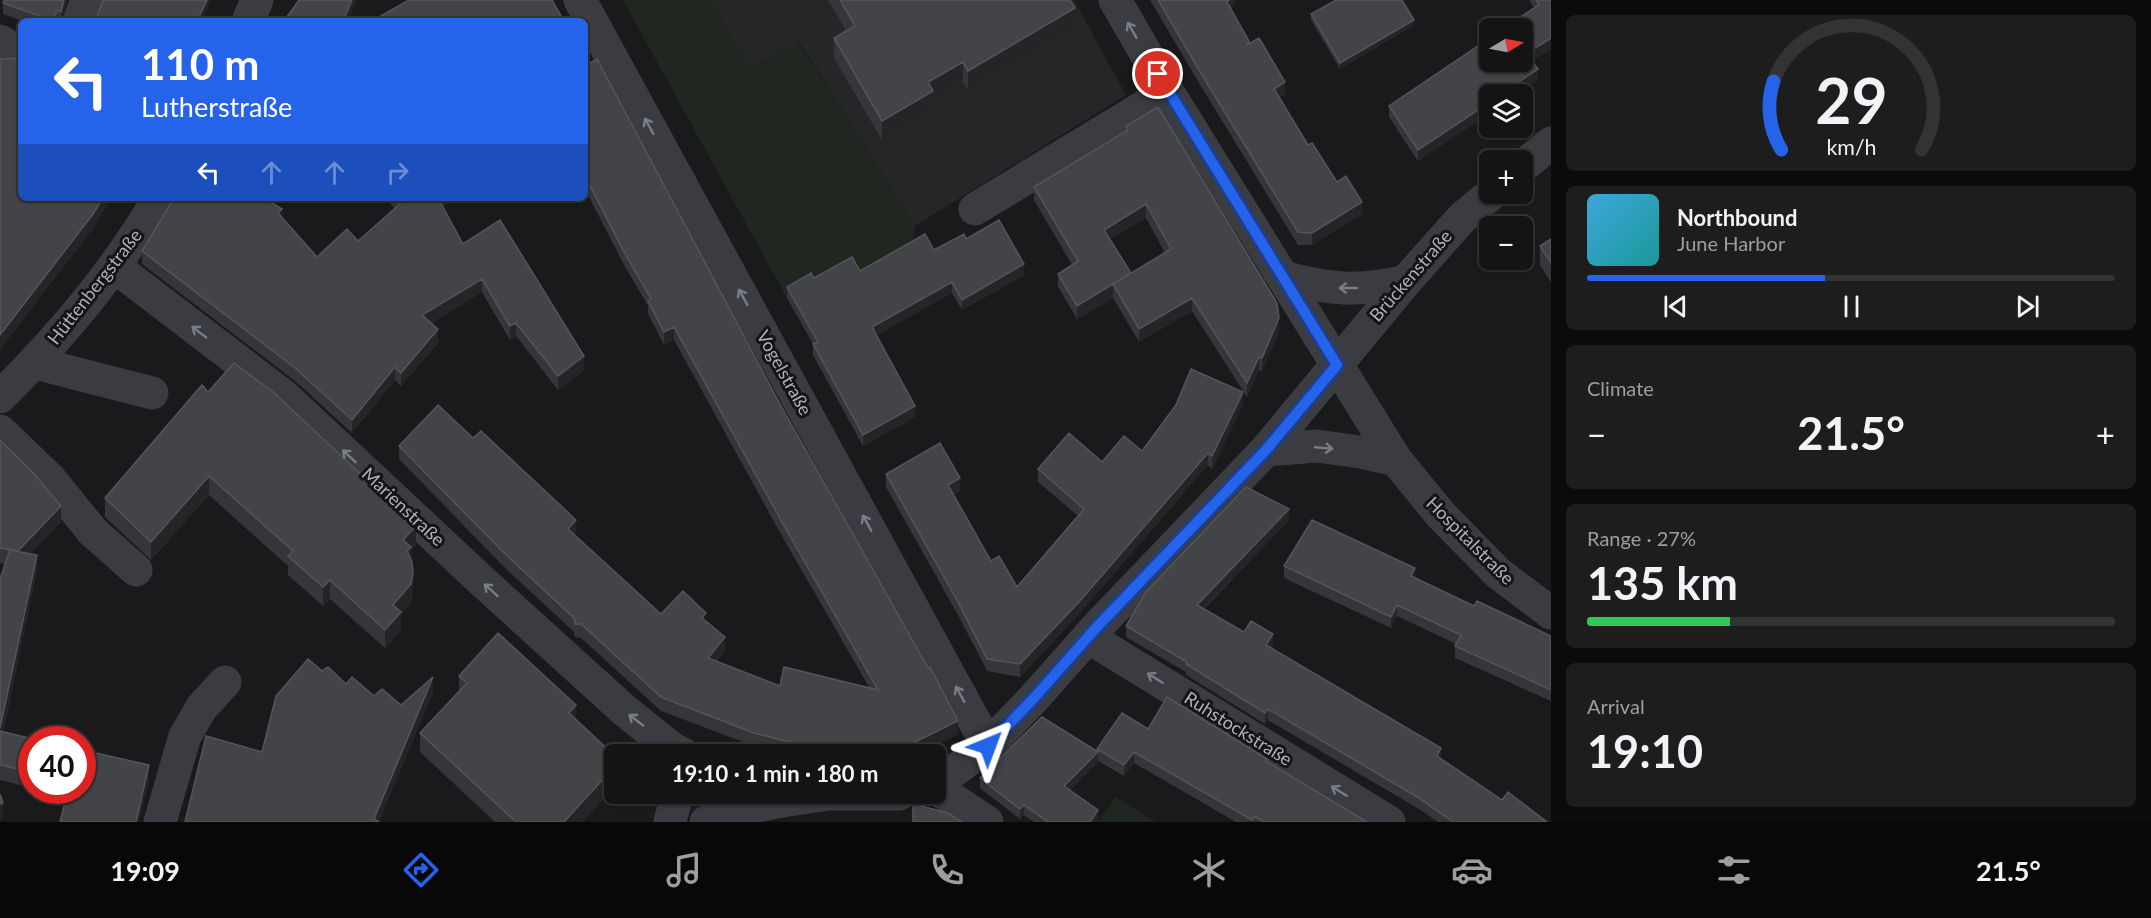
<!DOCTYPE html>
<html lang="en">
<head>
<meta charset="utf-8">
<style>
	:root { --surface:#141415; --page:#1d1d1e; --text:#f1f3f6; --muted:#9d9ea0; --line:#333334; --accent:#2563eb }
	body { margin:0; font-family:Lato,sans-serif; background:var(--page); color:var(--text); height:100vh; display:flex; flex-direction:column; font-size:22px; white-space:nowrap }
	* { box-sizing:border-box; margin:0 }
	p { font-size:20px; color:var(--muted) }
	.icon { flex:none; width:33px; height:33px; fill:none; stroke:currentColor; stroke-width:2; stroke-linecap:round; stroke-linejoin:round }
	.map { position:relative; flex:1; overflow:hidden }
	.side { display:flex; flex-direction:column; gap:15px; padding:15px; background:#0b0b0c; width:600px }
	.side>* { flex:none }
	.guide { position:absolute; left:18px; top:18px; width:570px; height:183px; border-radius:9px; box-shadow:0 2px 4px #0004,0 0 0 2px var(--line); background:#2563eb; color:#fff; overflow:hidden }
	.needle { width:39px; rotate:80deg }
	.controls { position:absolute; left:1479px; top:18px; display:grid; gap:12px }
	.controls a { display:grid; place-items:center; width:54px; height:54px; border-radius:9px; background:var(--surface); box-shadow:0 2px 4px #0004,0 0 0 2px var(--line); font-size:30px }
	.speed { position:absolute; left:18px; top:726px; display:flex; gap:12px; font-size:30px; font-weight:700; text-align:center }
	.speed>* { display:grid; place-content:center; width:78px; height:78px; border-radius:50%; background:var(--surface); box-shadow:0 2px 4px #0004,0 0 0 2px var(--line); line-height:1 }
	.speed .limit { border:9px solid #d22; background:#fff; color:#111 }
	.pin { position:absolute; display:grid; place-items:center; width:51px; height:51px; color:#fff; margin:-26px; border:3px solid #fff; border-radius:50%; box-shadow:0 2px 6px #0007 }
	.me { position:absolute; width:66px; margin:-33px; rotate:44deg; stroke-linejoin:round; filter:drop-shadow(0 0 4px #0008) }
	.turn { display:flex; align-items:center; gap:21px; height:126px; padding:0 24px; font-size:27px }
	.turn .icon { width:78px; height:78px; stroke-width:2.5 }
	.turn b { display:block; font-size:42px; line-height:51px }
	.lanes { display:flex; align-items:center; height:57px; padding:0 24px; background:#0003; justify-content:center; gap:30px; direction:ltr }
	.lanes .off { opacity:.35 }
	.big { font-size:45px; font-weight:700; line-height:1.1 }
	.side .tile { flex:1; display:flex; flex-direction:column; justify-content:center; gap:9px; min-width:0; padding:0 21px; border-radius:9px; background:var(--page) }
	.side .dial { align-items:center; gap:0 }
	.dial svg { height:156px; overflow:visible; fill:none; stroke:var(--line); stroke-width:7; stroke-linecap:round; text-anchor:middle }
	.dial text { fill:var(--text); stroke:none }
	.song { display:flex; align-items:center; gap:18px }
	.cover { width:72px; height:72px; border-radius:9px; background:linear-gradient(135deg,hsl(200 70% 55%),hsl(180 70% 35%)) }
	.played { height:6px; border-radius:3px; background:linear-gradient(90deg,var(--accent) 45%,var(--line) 45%) }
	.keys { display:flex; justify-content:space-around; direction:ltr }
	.heat { display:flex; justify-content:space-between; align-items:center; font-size:33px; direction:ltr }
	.charge { height:9px; border-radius:4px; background:linear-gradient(90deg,#34c759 27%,var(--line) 0) }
	.trip { position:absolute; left:604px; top:744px; width:342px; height:60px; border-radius:9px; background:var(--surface); box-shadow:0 2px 4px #0004,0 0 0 2px var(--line); font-weight:700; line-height:60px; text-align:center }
	.tabs { display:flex; height:96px; justify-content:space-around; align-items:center; background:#080808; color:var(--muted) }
	.tabs .icon { width:42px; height:42px }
	.tabs .selected { color:var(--accent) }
	.tabs b { font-size:27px; color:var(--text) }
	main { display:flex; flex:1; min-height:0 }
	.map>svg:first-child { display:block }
	.built { fill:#262629 }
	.green { fill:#202721 }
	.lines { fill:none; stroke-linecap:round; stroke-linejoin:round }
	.minor { stroke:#3b3c41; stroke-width:33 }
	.wall { fill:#36363a; fill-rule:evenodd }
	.shaded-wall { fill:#252528 }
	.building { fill:#434448; stroke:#53555a; stroke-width:1.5 }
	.oneway { stroke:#7a7d84 }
	.route-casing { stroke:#184099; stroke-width:15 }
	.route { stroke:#2563eb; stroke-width:10 }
	.labels { text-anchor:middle; stroke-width:6; stroke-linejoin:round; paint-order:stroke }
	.street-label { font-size:18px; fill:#adb2bb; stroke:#151517 }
</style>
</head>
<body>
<main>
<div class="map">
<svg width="1551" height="822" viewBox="0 0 1551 822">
	<rect width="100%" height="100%" fill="#1a1a1c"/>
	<path class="built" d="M710,0H1074L1126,95L915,226L798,40L750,69Z"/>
	<path class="green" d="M623,0H710L751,69L797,40L915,226L913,239L925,245L860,281L811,284L787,298Z
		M1116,797L1156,822H1097Z"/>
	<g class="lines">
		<path class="minor" d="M580,0L988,746
			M1115,0L1168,92L1396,460L1441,515L1498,573L1551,613
			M79,21L87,0
			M248,21L257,0
			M0,41L21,53
			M1522,167L1551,143
			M975,209L1168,92
			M115,267L284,396L483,582L624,710L673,749L683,754
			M1283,277C1329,290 1359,292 1406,281
			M47,366L152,393
			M0,397C62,335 114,274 159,198
			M0,431L50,479L93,532L136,570
			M1266,450L1317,446L1360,452L1396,460
			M1088,637L1389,822
			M936,784L988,746L1034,698L1096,628L1266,450L1406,281L1462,218L1491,194
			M936,788L987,822
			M824,794H899
			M160,822L185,736L202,707L225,682
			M670,822L677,794
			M706,822C750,805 785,800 830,794"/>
	</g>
	<path class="wall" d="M4,0H67L61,21H23L3,14V3Z
		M828,0H1070L1075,28L968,90L963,82L933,99V111L882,140L834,58V38L846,31Z
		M1150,0H1236L1231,9L1249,44L1285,94L1279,98L1308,145L1362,214L1312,245H1298L1199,83Z
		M1529,0H1551V49L1533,60L1538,80L1490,94V113L1418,161L1389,117V106L1534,8Z
		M1311,14L1414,25L1340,69L1311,20Z
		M585,59L780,404L958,734L917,754H786L754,746L661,711L581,638L575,637L574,632L503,566L399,459V446L576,534L574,535L661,614L706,621L725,650L717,661L780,686L869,687L783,538L674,340L664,345L648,314V306L623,263L588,195L585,196Z
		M1126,126L1279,332L1262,371L1259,370L1247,397L1192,311L1139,342L1113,298L1077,319L1058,287V274L1072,265L1034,200V187L1126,131ZM1146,218L1165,253L1131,274L1110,239Z
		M386,198H454L443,207L463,244L584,370L558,390L516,336L510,340L482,292L431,323L438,343L401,386L395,380L352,433L295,381L142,264V251L282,218L317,257L358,241L395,209Z
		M966,239L1024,275L962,310L952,293L876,335L915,417L863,446L813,355V344L787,298V287L814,278L860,271L934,250Z
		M1551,239V283L1540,265V246Z
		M208,392L416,545L411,550L413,592L411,602L401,615V631L385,648L330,599L323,606L288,575V566L209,495L151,560L105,517V498Z
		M1243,404L1212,469L1208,465L1079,614L1020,677L987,671L958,615L886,487V474L960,491L953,494L991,561L1017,587L1078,516L1038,482V469L1102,462L1142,451Z
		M0,440L61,522L30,554L37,570L3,732L32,740V788L0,780V579L5,564L0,563Z
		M1289,520L1204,609L1244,632L1273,645L1271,648L1441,759L1502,800L1547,822H1438L1419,809L1268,720L1265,724L1186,675V672L1126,637V626Z
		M1284,566L1415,578L1474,606L1551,636V701L1455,658V646L1456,644L1397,616L1391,628L1284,578Z
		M459,676L615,756V786L582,822H495L420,752V733L459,692Z
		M1148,729L1267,762L1367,822H1236L1134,763L1124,776L1098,761V762L1070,790L1098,821L1097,822H1034L1024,815L1020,819L980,788V778L1097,751V749Z
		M149,781L66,796L42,790H82Z"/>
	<path class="shaded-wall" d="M64,0H67L61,21V12Z
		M207,0H211L202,21H197Z
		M352,0H357L348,21H343Z
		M1229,0H1236L1227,15V2Z
		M1075,8V28L968,90V71Z
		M57,10V21H54Z
		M1414,20V25L1340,69V63Z
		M1551,38V49L1527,64V53Z
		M963,62V82L933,99V111L882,140V121L928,82Z
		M1538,69V80L1517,94H1501Z
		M1285,82V94L1274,101V89Z
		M1490,102V113L1418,161V150Z
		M588,182V195L585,196V183Z
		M103,198H112L93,229L0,350V335Z
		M438,198H454L438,211Z
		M1362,202V214L1312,245V233Z
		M1146,204V218L1104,243V230Z
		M282,209V223L278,213Z
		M1024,264V275L962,310V300Z
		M1131,273L1113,284V298L1077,319V306Z
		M482,279V292L422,328V315Z
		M952,282V293L872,338V327Z
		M1192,298V311L1139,342V329Z
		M1279,318V332L1262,371V358Z
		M516,323V336L510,340V326Z
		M674,327V340L664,345V332Z
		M438,329V343L401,386V373Z
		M584,356V370L558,390V376Z
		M1259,357V370L1247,397V383Z
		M395,367V380L352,433V420Z
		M1243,392V404L1212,469V456Z
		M915,406V417L863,446V435Z
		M1208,453V465L1079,614L1020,677V664Z
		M209,476V495L151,560V542Z
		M960,478V491L948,498V485Z
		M61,506V522L18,567V551Z
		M1289,509V520L1197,615V605Z
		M576,520V534L568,542V529Z
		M416,526V545L411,550V565L403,540Z
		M37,555V570L0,744V728Z
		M1415,568V579L1411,576Z
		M413,573V592L411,602L401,615V631L385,648V630L393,605Z
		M330,580V599L323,606V587Z
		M1397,605V616L1391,628V617Z
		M1273,634V645L1266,656V645Z
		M725,637V650L708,671V658Z
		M433,677V693L379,822L374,819Z
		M576,705V725L569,713Z
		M1268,709V720L1265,724V713Z
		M958,721V734L917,754H905V747Z
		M1441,748V759L1437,756Z
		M1098,752V762L1064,796V786Z
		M1134,752V763L1124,776V765Z
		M149,765V781L139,822H136Z
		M615,766V786L582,822H564Z
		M3,803V819L0,820V804Z
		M1024,805V815L1020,819V809Z
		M1098,810V821L1097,822H1090Z"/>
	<path class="building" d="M4,0H64L61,12L57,10L54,21L3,3Z
		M103,0H207L197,21H94L97,17Z
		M299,0H352L343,21H284Z
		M409,0H552L564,21H372Z
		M840,0H1070L1075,8L968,71L963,62L928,82L933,91L882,121L834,38L855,26Z
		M1158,0H1229L1227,2L1249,41L1247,45L1259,38L1285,82L1274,89L1308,145L1312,143L1337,182L1346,176L1362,202L1312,233L1298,232L1199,70Z
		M1336,0H1402L1414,20L1340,63L1311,14Z
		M1536,0H1551V38L1527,53L1538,69L1501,94H1490V102L1418,150L1389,106L1490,38V62H1522V28H1503L1539,5Z
		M21,58V198H103L93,214L0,335V59Z
		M585,59L588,64L597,59L780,404L928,668L930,667L958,721L905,747L813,748L754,733L661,697L581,624H575L574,618L503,552L399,446L438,405L473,438L481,431L576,520L568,529L661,614L683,591L706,613L702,618L725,637L708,658L780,686L784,667L878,690L783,524L674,327L664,332L648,301L651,299L623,250L588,182L585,183Z
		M1158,107L1277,303L1279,318L1262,358L1259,357L1247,383L1192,298L1139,329L1113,284L1171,249L1146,204L1104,230L1131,273L1077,306L1058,274L1078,261L1034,187L1128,130L1126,126Z
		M174,198H264L282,209L278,213L317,257L347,229L358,241L401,203L397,198H438L463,244L500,220L584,356L558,376L516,323L510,326L482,279L422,315L438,329L401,373L395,367L352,420L295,368L142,251Z
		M999,220L1024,264L962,300L952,282L872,327L915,406L863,435L813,344L818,342L787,287L811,273L814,278L852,257L860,271L925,234L934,250L964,234L966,239Z
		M1551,239V263L1540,246Z
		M234,363L272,391L416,526L403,540L411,547L407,551L412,562L413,573L411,584L393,605L401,612L385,630L330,580L323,587L288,556L293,551L209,476L151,542L105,498L202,385L208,392Z
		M1191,369L1243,392L1212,456L1208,453L1079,602L1020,664L987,659L958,602L886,474L940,443L960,478L948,485L991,561L999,556L1017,587L1084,509L1038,469L1069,433L1102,462L1124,436L1142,451L1176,405Z
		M0,440L36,476L61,506L18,551L0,548Z
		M1246,487L1289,509L1197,605L1244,632L1251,621L1273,634L1266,645L1441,748L1437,756L1502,800L1508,792L1547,822H1453L1419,798L1268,709L1265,713L1186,664L1187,662L1126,626L1146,592Z
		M1312,520L1415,568L1411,576L1474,606L1477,601L1551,636V690L1455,646L1461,635L1397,605L1391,617L1284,566Z
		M10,550L37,555L0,728V579Z
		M498,633L576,705L569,713L615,756V766L564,822H516L420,733L467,683L459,676Z
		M308,659L322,671L328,667L346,684L352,677L374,696L382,689L401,705L433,677L374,819L379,822H185L206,736L262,752L276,696Z
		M1167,697L1267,759L1266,761L1367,822H1264L1254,816L1252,820L1134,752L1124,765L1097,749L1122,713L1148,729Z
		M1042,717L1098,752L1064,786L1098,810L1090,822H1048L1024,805L1020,809L980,778Z
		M0,731L37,740H32V772L0,765Z
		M82,750L149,765L136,822H60L68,790H82Z
		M0,794L3,803L0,804Z
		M913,804L948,813L962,822H913Z"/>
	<defs><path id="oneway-shaft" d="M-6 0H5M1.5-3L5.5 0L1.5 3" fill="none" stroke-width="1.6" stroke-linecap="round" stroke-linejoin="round" transform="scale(1.5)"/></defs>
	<g class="oneway">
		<use href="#oneway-shaft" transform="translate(1132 30) rotate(-120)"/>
		<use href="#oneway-shaft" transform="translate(649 126) rotate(-119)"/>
		<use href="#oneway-shaft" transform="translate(1348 288) rotate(-180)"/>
		<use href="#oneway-shaft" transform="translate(743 297) rotate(-119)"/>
		<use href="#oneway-shaft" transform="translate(199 332) rotate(-143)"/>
		<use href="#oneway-shaft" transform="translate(1324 448) rotate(5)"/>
		<use href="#oneway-shaft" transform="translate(349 456) rotate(-137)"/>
		<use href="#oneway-shaft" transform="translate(867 523) rotate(-119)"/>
		<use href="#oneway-shaft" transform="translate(491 590) rotate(-138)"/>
		<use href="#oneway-shaft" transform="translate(1155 678) rotate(-148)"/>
		<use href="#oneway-shaft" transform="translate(960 694) rotate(-119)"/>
		<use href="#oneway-shaft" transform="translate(636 720) rotate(-142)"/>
		<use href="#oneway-shaft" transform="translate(1339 791) rotate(-148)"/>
	</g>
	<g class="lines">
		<defs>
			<path id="route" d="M988,746L1034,698L1096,628L1266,450L1337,365L1158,74"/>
		</defs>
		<use href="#route" class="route-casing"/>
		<use href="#route" class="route"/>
	</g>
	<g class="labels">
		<g class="street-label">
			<text transform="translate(1411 276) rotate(-49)" y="6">Brückenstraße</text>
			<text transform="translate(95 287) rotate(-52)" y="6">Hüttenbergstraße</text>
			<text transform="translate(784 373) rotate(61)" y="6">Vogelstraße</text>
			<text transform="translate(403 507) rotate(43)" y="6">Marienstraße</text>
			<text transform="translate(1470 541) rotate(45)" y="6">Hospitalstraße</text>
			<text transform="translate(1238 729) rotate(32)" y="6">Ruhstockstraße</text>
		</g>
	</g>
</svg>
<div class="controls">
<a><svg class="needle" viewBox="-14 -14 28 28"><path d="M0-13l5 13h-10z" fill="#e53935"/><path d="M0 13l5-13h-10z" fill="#9d9ea0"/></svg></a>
<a><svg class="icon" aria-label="layers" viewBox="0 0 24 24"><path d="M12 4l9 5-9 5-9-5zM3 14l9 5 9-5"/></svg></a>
<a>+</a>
<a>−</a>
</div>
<div class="speed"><div class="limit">40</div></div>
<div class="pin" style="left:1158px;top:74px;background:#d93025"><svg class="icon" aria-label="arrive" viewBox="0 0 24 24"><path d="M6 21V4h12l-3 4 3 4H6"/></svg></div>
<svg class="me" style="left:988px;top:746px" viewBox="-20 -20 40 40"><path d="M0-17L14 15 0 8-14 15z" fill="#2563eb" stroke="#fff" stroke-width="4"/></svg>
<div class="trip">19:10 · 1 min · 180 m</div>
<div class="guide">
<div class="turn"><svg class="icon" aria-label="left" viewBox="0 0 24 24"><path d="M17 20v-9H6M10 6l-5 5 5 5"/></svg><div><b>110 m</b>Lutherstraße</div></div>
<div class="lanes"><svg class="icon" aria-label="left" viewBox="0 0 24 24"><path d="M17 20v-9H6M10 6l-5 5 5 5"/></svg><svg class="icon off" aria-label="ahead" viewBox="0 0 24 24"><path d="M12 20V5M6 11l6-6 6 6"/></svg><svg class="icon off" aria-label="ahead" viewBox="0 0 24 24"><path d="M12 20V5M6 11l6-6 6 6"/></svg><svg class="icon off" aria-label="right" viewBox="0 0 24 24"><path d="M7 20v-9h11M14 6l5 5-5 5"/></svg></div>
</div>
</div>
<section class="side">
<div class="tile dial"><svg viewBox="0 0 100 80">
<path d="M14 69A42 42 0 1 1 86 69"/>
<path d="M14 69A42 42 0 0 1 10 34" stroke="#2563eb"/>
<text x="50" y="56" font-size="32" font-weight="700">29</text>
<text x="50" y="72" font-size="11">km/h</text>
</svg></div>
<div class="tile">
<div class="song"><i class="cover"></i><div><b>Northbound</b><p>June Harbor</p></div></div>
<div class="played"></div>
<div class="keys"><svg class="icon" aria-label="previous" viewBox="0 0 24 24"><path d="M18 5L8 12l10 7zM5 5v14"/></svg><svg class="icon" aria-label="pause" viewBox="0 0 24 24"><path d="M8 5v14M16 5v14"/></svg><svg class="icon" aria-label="next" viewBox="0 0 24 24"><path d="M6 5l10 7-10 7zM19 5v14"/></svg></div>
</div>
<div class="tile"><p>Climate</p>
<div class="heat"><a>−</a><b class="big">21.5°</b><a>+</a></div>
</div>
<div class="tile"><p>Range · 27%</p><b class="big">135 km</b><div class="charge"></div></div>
<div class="tile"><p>Arrival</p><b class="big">19:10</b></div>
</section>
</main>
<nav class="tabs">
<b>19:09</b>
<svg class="icon selected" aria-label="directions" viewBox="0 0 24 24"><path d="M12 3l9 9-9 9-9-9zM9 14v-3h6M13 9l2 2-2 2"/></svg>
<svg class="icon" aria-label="music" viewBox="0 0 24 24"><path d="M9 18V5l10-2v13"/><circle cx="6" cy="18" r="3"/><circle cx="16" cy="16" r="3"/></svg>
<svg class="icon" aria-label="phone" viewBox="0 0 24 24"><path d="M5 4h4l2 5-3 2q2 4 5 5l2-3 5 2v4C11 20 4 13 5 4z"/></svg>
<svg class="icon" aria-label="climate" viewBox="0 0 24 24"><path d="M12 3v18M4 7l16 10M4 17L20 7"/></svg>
<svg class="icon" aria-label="car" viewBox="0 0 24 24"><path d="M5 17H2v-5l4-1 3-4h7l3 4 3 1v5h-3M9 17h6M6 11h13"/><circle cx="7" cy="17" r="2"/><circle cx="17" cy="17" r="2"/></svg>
<svg class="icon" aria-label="filters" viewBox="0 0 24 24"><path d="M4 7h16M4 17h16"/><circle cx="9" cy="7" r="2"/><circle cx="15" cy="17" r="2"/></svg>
<b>21.5°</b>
</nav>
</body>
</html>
